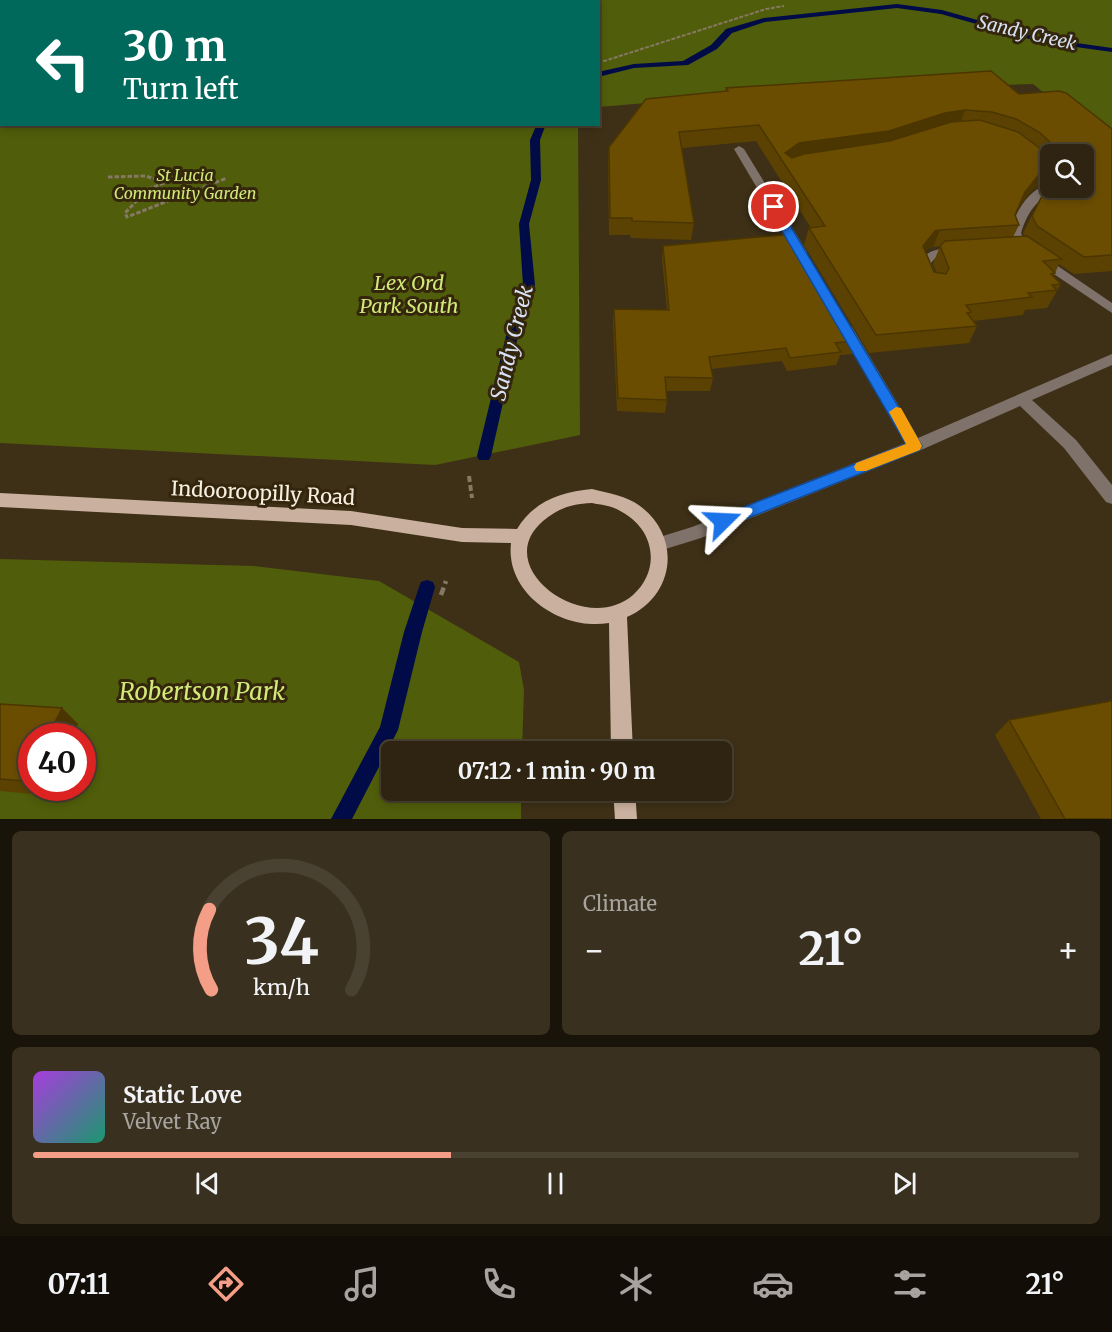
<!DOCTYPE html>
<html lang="en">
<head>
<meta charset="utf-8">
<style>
	:root { --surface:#2e2411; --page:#3a301f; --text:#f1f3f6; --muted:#a7a49f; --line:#494131; --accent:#f49e87 }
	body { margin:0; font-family:Merriweather,serif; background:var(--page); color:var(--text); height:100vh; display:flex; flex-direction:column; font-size:22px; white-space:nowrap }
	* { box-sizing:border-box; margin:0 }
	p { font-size:20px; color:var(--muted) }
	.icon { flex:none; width:33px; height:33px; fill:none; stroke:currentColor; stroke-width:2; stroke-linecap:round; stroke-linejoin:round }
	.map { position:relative; height:819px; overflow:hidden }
	.details { display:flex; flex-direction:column; gap:12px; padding:12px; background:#191409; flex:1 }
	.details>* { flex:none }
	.top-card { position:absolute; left:0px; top:0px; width:600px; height:126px; box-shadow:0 3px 9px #0003,0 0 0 2px var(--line); background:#00695c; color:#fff; overflow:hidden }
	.tools { position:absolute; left:1040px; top:144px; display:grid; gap:12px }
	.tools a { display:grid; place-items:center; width:54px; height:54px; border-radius:9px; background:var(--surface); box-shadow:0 3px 9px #0003,0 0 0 2px var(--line); font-size:30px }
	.speed { position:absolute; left:18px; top:723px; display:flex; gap:12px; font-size:30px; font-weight:700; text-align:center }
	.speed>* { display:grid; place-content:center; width:78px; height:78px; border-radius:50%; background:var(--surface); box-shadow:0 3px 9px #0003,0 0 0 2px var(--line); line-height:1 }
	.speed .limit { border:9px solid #d22; background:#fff; color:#111 }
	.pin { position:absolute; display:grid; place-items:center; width:51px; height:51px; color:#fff; margin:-26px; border:3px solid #fff; border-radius:50%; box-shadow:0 2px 6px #0007 }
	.me { position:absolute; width:66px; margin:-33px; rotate:69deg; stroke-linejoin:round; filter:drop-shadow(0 0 4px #0008) }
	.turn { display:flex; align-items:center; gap:21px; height:126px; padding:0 24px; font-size:27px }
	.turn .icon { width:78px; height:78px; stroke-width:2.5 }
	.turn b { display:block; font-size:42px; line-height:51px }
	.big { font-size:45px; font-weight:700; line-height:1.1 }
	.details .widget { flex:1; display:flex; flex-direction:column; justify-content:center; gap:9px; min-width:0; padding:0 21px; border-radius:9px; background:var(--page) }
	.details .dial { align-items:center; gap:0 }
	.dial svg { height:156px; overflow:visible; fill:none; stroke:var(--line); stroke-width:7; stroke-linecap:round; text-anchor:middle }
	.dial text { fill:var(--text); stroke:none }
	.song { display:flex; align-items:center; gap:18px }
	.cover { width:72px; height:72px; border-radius:9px; background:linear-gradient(135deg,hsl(280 70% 55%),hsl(160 70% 35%)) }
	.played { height:6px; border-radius:3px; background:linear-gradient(90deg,var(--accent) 40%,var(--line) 40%) }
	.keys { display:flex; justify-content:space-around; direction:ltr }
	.heat { display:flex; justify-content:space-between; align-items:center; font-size:33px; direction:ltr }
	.details .tiles { flex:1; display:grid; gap:12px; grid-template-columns:1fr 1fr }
	.widget:last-child { grid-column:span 2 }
	.trip { position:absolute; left:381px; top:741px; width:351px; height:60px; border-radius:9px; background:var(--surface); box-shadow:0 3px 9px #0003,0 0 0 2px var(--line); font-weight:700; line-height:60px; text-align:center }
	.dock { display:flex; height:96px; justify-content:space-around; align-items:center; background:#120e07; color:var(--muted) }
	.dock .icon { width:42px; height:42px }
	.dock .selected { color:var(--accent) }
	.dock b { font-size:27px; color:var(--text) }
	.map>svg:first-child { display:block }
	.green { fill:#505d0a; fill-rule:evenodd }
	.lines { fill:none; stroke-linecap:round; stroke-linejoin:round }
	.stream { fill:#000b48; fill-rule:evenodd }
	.path-far3 { stroke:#857964; stroke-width:2; stroke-dasharray:4 1.5; stroke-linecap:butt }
	.path-far2 { stroke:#857964; stroke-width:3; stroke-dasharray:4.5 2; stroke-linecap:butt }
	.path-far1 { stroke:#857964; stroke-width:4; stroke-dasharray:6 3; stroke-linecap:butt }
	.path { stroke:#857964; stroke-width:4.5; stroke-dasharray:8 4; stroke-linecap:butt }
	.minor { fill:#7e726a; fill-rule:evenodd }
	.major { fill:#cab09f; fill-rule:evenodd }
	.wall { fill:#5c4202; fill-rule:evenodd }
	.shaded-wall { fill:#4b3601 }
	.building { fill:#6b4d02; stroke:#4b3601; stroke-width:1.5 }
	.route { fill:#1a73e8; stroke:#114b97; stroke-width:1.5 }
	.slow { fill:#f59e0b }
	.labels { text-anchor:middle; stroke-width:6; stroke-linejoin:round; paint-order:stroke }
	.far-park-label { font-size:16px; font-style:italic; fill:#d1e977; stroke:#34260d }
	.far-water-label { font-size:18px; font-style:italic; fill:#d7e1f4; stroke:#34260d }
	.park-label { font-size:20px; font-style:italic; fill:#d1e977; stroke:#34260d }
	.street-label { font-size:20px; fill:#f7efe0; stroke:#34260d }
	.water-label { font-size:21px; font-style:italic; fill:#d7e1f4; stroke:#34260d }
	.near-park-label { font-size:24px; font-style:italic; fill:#d1e977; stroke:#34260d }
</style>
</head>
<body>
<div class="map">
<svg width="1112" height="819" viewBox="0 0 1112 819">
	<rect width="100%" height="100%" fill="#3e3017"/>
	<path class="green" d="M0,0H1112V148L1033,84L800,90L599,107L598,2H2V124L578,125L580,435L435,465L0,443Z
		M0,559L253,566L379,581L519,662L524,690L522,751L392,752V790L521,791V819H0ZM32,736H82V788H32Z"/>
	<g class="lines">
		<path class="stream" d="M897,4L942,10L1041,38L1112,48V52L1040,42L941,14L897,8L765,22L732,33L717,49L688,65L634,68L598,77V72L634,64L683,61L711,45L726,29L764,18Z
			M537,124H546L540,140L541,180L529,224L535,285L518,336L491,456L489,460H479L477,456L506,336L523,285L519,224L531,180L530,140Z
			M427,580L433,582L435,587L422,632L398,730L352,819H331L380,727L404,632L419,587L421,582Z"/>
		<path class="path-far3" d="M182,2H200
			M227,2H235
			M598,63L766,9L784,6"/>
		<path class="path-far2" d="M201,170L148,189L125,213L127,217L227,178
			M108,177L145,176L167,182"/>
		<path class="path-far1" d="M469,476L472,498"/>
		<path class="path" d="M441,595L446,581"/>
		<path class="minor" d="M333,0L348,2H334Z
			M366,0H393L363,2Z
			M739,146L744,149L807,252L805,255L801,256L795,252L734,149Z
			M1050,183V188H1054C1036,204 1029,208 1021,233L1027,245L1112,303V313L1018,250L1009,233C1016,212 1027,190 1050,183Z
			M956,247L962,251L960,254L937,256L931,263L936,276L934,279H926L918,262C929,249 939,249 956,247Z
			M845,323L852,327L918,438L1112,354V365L1032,400L1076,440L1112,485V504L1106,502L1064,448L1020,406L921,450L701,538L659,551L653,549L650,544L653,539L692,527L906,443L838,327Z"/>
		<path class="major" d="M592,489C608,493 627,496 640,506C682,537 675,596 627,617L633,752H611L609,623C562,631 505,594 511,543L462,542L351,525L0,507V493L351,511L462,528L517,529C534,501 561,492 592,489ZM592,503C602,505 613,506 622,512C655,530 661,570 633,595C585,637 489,567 543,521C559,508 571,504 592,503Z
			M613,790H635L637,819H615Z"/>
	</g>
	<path class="wall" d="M726,88L1019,94L1112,129V271L1074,274L1059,264L1054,276L1061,284L1047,308L1025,310L1023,315L974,321L977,326L969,343L869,353L804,245L809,228H811L756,141L682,148L694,223L691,240L631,238L630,235H609L608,163L609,147L725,91ZM1050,154H1083L1044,192L1023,233L1025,236L1013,237L1019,225L1015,215L1018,207L1033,189L1049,181L1050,182ZM940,246L933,264L937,273L934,272L925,252L928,248Z
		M663,246L856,341L852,354L840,355L836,365L787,371L782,361L711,369L713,378L710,391H666L667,400L665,413L617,411L613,322L614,309L667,310L662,259Z
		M0,704L62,708L78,724L71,736H32V788H47L43,795L0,791Z
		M1009,720L1112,819H1041L995,735Z"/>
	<path class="shaded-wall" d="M965,110L959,126L786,166L785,153L799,143L945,113Z
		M1050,168L1049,181L1033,189L1017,209L1025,192L1041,172Z
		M940,230L933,247L928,248L916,263L923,246L935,231Z
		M62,708L78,724L71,736H48Z
		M32,770V785L26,781Z
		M35,788H47L43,795Z"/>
	<path class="building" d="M79,0H176L188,2H80Z
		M991,71L1019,94L1059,91L1066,93L1112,129V255L1084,257L1037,226L1032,216L1044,192L1050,186V188H1083V154H1059L1060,151L1039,132L1016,119L992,112L965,110L945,113L889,131L799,143L785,153L792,158L804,154L890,141L951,122L980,120L1018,132L1050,156V168L1041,172L1025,192L1015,215L1019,225L940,230L935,231L923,246L934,272L946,274L949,268L940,246L945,241L1027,236L1062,259L1043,261L1055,273L1051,274L1061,284L1052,285L1057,290L1028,293L1032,297L966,305L971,312L967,313L977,326L876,335L809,228L825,226L759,125L679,132L694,223L632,221V218H610L609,147L646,99L728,91L726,88Z
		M792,234L856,341L835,343L841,352L790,358L786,348L709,357L713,378L665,377L667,400L618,398L614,309L669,310L663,246Z
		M1111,701L1112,702V819H1065L1009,720Z
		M0,704L62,708L48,736H32V770L26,781L0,779Z"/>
	<path class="route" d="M774,204L779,207L922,446L920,450L723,528L718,526L716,521L718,517L906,444L768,207Z"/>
	<path class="slow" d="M896,407L901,408L920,442L922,446L920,450L866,471H856L854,467L856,463L906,444L889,412Z"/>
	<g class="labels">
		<g class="far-park-label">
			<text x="185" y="181">St Lucia<tspan x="185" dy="18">Community Garden</tspan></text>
		</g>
		<g class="far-water-label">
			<text transform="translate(1027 33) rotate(13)" y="6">Sandy Creek</text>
		</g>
		<g class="park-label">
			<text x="409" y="290">Lex Ord<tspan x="409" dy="23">Park South</tspan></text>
		</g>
		<g class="street-label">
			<text transform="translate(263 493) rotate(3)" y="7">Indooroopilly Road</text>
		</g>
		<g class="water-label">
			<text transform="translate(512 343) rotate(-76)" y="7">Sandy Creek</text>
		</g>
		<g class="near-park-label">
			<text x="202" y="700">Robertson Park</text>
		</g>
	</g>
</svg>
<div class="tools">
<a><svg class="icon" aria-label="search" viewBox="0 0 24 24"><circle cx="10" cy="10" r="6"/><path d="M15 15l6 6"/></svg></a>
</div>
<div class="speed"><div class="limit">40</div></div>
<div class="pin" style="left:774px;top:207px;background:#d93025"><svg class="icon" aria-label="arrive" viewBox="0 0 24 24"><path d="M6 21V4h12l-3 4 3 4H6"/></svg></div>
<svg class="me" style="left:723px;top:521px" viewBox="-20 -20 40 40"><path d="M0-17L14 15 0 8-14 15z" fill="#1a73e8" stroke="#fff" stroke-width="4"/></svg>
<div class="trip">07:12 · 1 min · 90 m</div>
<div class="top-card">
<div class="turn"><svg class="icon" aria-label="left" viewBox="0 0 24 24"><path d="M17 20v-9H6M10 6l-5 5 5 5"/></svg><div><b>30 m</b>Turn left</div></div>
</div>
</div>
<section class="details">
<div class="tiles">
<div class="widget dial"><svg viewBox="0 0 100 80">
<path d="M14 69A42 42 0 1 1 86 69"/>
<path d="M14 69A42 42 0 0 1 13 28" stroke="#f49e87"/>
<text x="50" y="56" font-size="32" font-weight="700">34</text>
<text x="50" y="72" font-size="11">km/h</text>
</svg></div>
<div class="widget"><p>Climate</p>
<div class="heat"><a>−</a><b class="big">21°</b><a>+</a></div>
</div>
<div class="widget">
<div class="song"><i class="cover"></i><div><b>Static Love</b><p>Velvet Ray</p></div></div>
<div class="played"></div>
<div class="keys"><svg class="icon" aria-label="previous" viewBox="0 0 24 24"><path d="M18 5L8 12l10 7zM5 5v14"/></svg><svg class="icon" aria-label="pause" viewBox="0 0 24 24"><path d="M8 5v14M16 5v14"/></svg><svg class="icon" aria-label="next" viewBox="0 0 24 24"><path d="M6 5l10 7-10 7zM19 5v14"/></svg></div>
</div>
</div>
</section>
<nav class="dock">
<b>07:11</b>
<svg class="icon selected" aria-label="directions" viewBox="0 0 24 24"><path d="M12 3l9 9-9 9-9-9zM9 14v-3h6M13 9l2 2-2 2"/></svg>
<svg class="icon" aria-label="music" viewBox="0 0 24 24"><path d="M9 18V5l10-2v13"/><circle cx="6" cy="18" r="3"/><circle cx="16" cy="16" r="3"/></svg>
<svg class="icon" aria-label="phone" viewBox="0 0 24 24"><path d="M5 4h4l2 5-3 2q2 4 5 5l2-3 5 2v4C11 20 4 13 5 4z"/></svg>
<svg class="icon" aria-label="climate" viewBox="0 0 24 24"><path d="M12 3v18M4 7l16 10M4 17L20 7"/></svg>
<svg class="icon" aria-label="car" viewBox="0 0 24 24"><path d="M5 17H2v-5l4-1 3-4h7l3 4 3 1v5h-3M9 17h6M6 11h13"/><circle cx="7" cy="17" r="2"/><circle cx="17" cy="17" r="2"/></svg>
<svg class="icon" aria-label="filters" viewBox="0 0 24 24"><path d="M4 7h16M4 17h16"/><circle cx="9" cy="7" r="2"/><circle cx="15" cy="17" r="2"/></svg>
<b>21°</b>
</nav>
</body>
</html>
